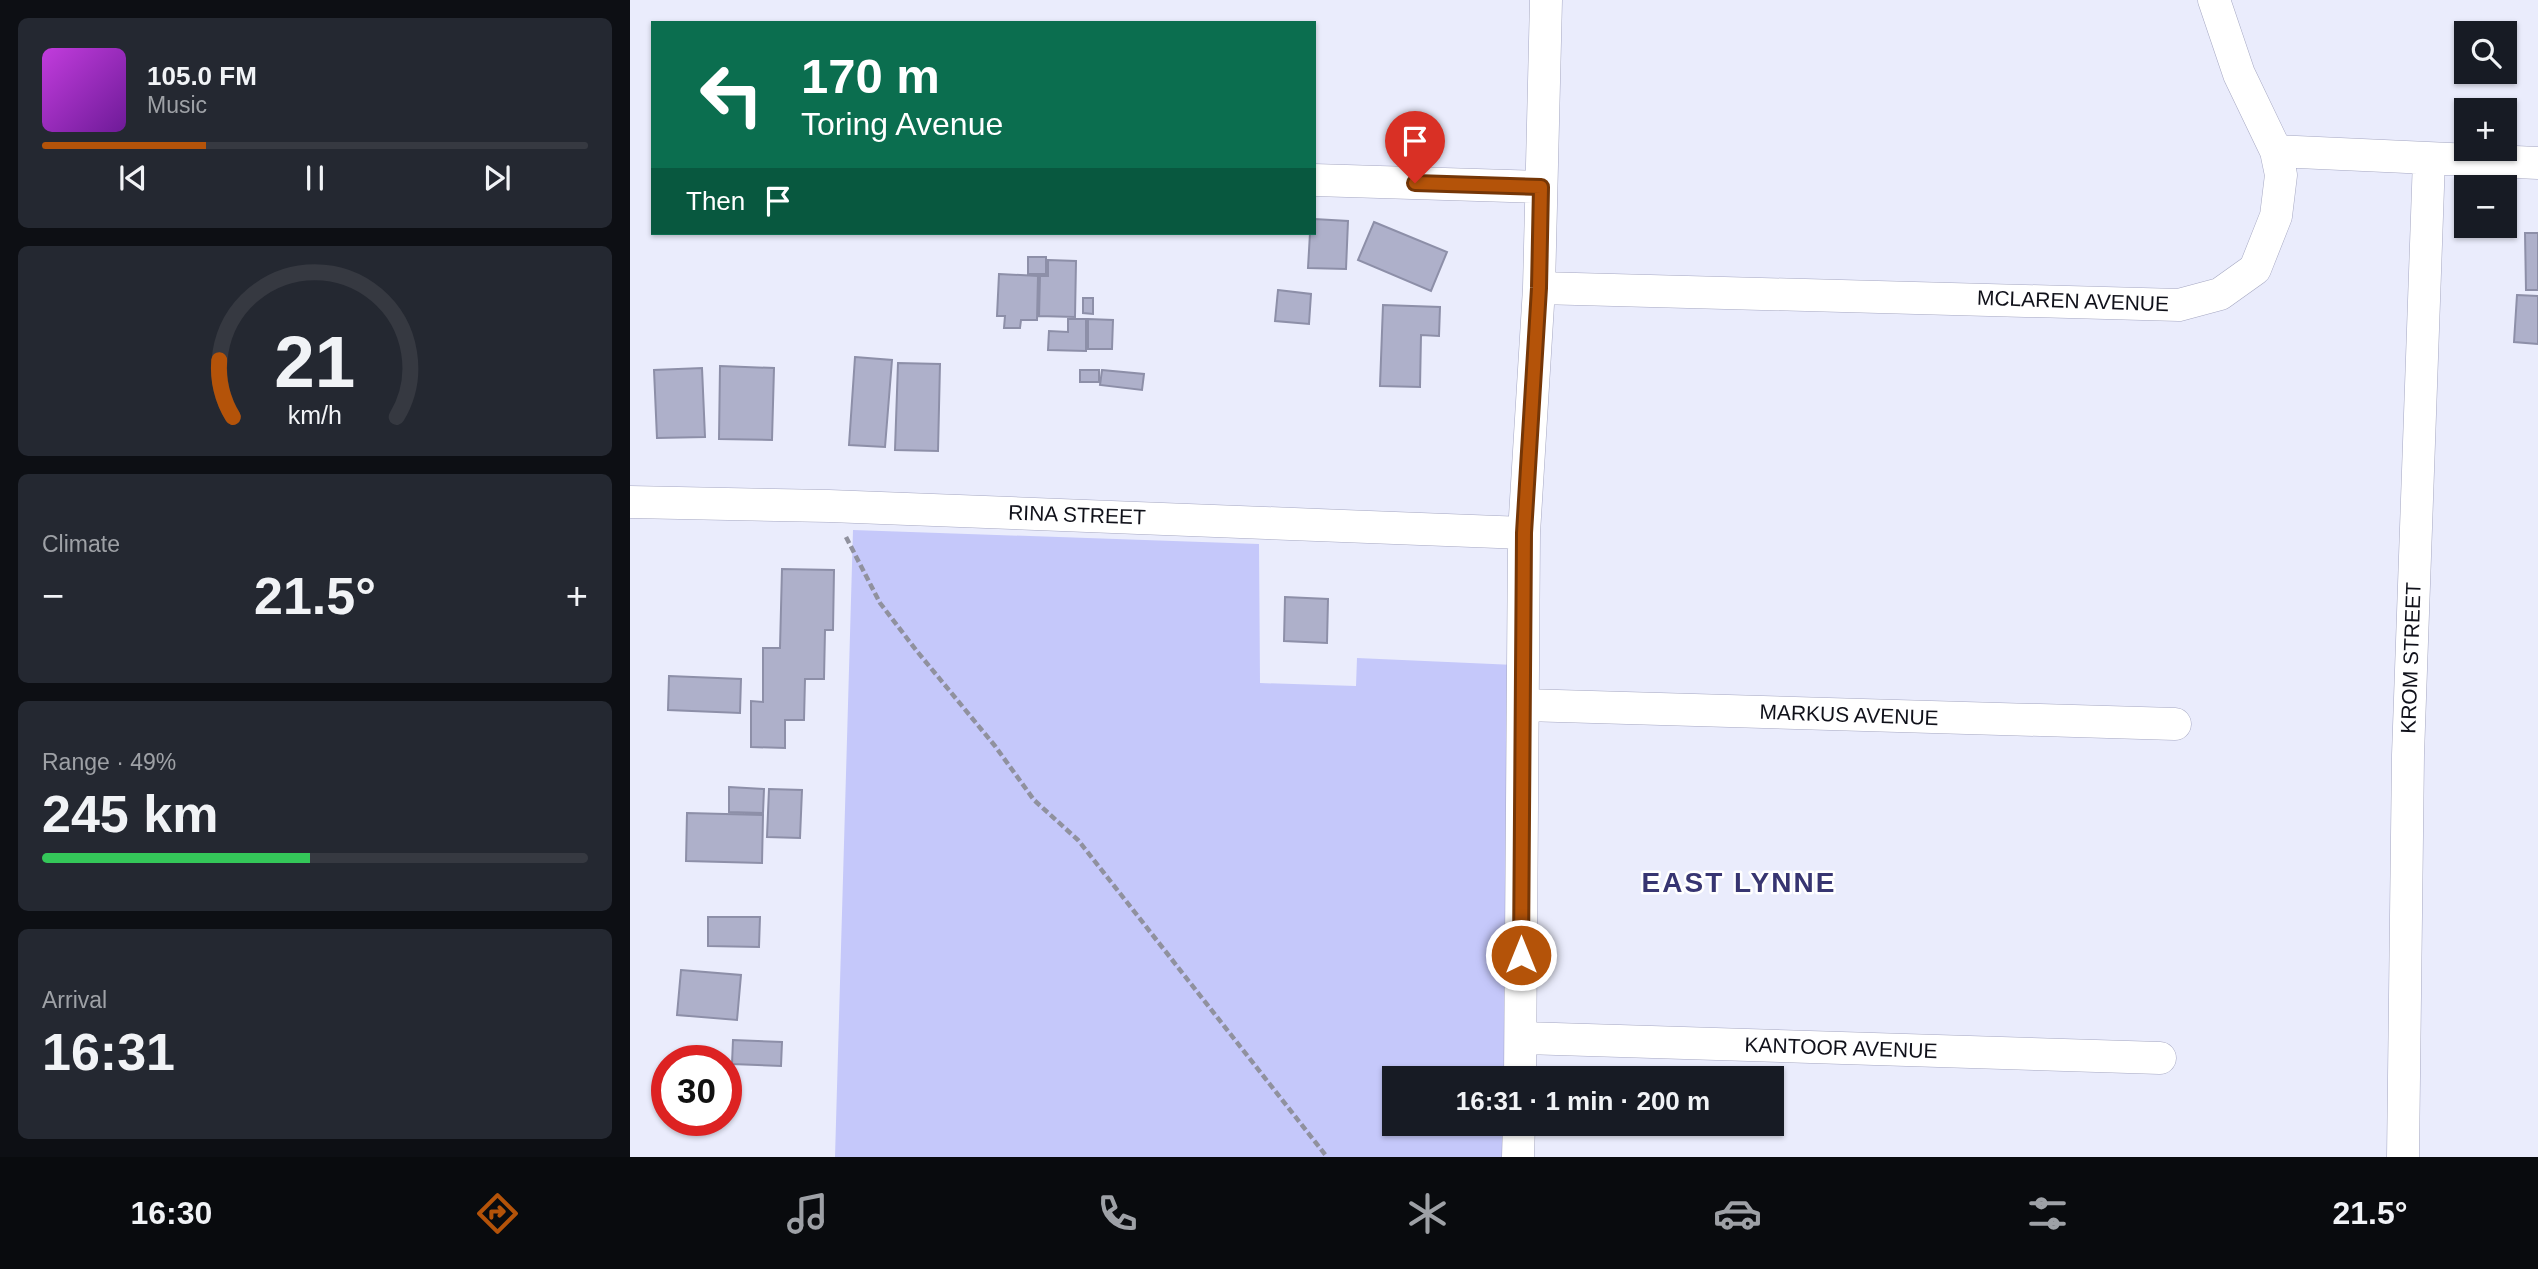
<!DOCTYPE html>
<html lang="en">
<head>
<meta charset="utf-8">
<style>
	:root { --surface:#171b24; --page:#242831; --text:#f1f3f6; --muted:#9ea1a6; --line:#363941; --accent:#b45309 }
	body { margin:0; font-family:Helvetica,sans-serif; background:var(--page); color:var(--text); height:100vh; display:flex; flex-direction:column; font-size:26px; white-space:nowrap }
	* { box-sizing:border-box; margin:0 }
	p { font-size:23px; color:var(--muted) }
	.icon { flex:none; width:38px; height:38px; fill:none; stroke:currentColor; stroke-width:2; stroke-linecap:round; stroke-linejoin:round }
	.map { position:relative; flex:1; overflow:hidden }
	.sheet { display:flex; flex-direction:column; gap:18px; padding:18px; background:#0d0f14; width:630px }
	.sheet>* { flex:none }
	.banner { position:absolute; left:21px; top:21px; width:665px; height:214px; border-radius:0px; box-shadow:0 2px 5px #0004; background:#0b6e4f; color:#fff; overflow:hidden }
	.fabs { position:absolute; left:1824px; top:21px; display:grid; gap:14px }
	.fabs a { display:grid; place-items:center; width:63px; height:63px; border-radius:0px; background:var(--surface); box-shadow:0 2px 5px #0004; font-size:35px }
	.speed { position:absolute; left:21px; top:1045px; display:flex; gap:14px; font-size:35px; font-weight:700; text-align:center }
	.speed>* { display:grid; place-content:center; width:91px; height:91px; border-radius:50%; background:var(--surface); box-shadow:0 2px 5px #0004; line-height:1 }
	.speed .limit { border:10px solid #d22; background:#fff; color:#111 }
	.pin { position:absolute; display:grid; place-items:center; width:60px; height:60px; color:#fff; margin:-72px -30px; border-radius:50% 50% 50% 0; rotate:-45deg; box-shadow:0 0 7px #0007 }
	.pin .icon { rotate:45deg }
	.me { position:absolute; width:77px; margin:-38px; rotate:0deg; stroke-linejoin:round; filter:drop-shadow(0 0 5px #0008) }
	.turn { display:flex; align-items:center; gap:24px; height:147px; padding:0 35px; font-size:32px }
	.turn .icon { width:91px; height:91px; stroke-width:2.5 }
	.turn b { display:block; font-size:49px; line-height:60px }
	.then { display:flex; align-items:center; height:66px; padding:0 35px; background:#0003; gap:14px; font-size:26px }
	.big { font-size:52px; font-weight:800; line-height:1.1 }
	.sheet .widget { flex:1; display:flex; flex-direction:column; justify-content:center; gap:10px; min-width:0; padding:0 24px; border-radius:10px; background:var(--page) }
	.sheet .dial { align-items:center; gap:0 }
	.dial svg { height:182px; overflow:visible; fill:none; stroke:var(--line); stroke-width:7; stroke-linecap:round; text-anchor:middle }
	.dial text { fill:var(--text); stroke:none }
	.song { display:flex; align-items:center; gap:21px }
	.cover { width:84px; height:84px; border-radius:10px; background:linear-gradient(135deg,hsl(290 70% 55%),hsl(280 70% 35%)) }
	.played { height:7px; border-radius:4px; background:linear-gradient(90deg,var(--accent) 30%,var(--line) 30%) }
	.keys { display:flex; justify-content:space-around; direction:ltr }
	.heat { display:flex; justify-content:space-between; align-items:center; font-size:38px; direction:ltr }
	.charge { height:10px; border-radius:5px; background:linear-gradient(90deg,#34c759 49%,var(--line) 0) }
	.trip { position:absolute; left:752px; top:1066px; width:402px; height:70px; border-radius:0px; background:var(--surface); box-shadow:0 2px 5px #0004; font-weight:800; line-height:70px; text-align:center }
	.menu { display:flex; height:112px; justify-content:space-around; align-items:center; background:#090b0e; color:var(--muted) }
	.menu .icon { width:49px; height:49px }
	.menu .active { color:var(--accent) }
	.menu b { font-size:32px; color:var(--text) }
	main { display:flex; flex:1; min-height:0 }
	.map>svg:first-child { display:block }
	.green { fill:#c5c8fa }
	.building { fill:#aeb0ca; stroke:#8d8fa8; stroke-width:2 }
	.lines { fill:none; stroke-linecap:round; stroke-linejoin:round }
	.street-casing { stroke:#a5a7c2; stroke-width:33 }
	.path { stroke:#90919e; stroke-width:4.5; stroke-dasharray:7 3.5; stroke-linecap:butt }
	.street { stroke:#fff; stroke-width:32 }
	.route-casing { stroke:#753606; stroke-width:18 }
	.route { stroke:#b45309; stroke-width:12 }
	.labels { text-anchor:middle; stroke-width:5; stroke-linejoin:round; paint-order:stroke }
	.street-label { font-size:21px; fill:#10111a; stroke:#fff }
	.district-label { font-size:28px; font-weight:bold; letter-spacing:2px; fill:#373571; stroke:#fff }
</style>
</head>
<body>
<main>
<section class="sheet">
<div class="widget">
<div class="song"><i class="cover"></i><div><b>105.0 FM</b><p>Music</p></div></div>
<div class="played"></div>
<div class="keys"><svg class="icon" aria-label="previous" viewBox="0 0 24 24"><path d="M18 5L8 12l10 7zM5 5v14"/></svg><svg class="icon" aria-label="pause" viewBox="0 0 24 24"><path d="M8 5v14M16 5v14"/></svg><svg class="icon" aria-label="next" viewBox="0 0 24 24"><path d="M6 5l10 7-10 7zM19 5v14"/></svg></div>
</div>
<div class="widget dial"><svg viewBox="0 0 100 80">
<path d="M14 69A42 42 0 1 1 86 69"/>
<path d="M14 69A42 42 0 0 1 8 44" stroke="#b45309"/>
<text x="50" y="56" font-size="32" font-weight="700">21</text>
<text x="50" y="72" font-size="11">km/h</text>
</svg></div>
<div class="widget"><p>Climate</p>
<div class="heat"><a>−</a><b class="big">21.5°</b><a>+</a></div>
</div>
<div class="widget"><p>Range · 49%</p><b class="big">245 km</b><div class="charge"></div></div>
<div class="widget"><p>Arrival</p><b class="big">16:31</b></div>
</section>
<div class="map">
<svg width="1908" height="1157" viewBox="0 0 1908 1157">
	<rect width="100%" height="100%" fill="#eaecfc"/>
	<path class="green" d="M223,530L629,544L630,683L726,686L727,658L885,665L874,1078H765V1124H873L872,1157H205Z"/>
	<path class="building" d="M684,219L718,221L716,269L678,268L680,233H684Z
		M744,222L817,252L801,291L728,260Z
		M1895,233H1908V290H1896Z
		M398,257H416V274H398Z
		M418,260L446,261L445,317L409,316L410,276H418Z
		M369,274L408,276L407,320H391L390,328H374L375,316H367Z
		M648,290L681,294L679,324L645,321Z
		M1887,295L1908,296V344L1884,342Z
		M453,298H463V314L453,313Z
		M753,305L810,307L809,336L791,335L790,387L750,386Z
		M438,319H456V351L418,350L419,331L438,332Z
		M458,319L483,320L482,349H458Z
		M225,357L262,360L255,447L219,445Z
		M268,363L310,364L308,451L265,450Z
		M90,366L144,368L142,440L89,439Z
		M72,368L75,437L27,438L24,370Z
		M450,370H469V382H450Z
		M472,370L514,374L512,390L470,385Z
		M152,569L204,570L203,630H195L194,679H175L174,720H155V748L121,747V701L133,702V648H150Z
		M655,597L698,599L697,643L654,641Z
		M39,676L111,679L110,713L38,710Z
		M99,787L134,789L133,813L99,812Z
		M139,789L172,790L170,838L137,837Z
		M57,813L133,815L132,863L56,861Z
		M78,917H130L129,947L78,946Z
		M51,970L111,975L107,1020L47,1015Z
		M103,1040L152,1042L151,1066L102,1064Z"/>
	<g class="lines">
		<defs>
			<path id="street" d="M1646,151L1908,163
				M684,180L911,187
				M909,288L1549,305L1590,294L1625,269L1646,216L1651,175L1646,151L1609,74L1584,0
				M0,502L199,506L894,533
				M893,705L1545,724
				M891,1038L1530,1058
				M890,1078L894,533L909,288L916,0
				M888,1157L889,1124
				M1773,1157L1778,755L1799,159"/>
		</defs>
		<use href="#street" class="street-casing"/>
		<path class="path" d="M216,537L250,603L286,650L365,746L404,800L448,840L697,1157"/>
		<use href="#street" class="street"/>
	</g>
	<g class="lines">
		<defs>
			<path id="route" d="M785,183L911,187L909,288L894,533L891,955"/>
		</defs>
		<use href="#route" class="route-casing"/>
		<use href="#route" class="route"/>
	</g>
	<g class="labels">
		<g class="street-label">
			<text transform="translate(1443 301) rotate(2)" y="7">MCLAREN AVENUE</text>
			<text transform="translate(447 515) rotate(2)" y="7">RINA STREET</text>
			<text transform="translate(1781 658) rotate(-88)" y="7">KROM STREET</text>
			<text transform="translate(1219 715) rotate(2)" y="7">MARKUS AVENUE</text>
			<text transform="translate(1211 1048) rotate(2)" y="7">KANTOOR AVENUE</text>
		</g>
		<g class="district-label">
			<text x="1109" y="892">EAST LYNNE</text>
		</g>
	</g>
</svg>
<div class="fabs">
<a><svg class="icon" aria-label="search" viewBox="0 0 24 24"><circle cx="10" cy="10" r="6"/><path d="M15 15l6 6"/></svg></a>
<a>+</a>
<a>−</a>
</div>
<div class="speed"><div class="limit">30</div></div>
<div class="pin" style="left:785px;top:183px;background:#d93025"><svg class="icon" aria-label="arrive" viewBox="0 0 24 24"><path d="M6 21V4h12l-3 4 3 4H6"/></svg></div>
<svg class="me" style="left:891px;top:955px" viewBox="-20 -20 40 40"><circle r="17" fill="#b45309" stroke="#fff" stroke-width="3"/><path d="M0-11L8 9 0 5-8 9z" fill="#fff"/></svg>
<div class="trip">16:31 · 1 min · 200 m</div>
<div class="banner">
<div class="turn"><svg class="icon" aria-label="left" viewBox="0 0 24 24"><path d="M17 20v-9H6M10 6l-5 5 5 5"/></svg><div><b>170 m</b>Toring Avenue</div></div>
<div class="then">Then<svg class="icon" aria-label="arrive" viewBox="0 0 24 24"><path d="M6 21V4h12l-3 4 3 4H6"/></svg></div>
</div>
</div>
</main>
<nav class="menu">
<b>16:30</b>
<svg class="icon active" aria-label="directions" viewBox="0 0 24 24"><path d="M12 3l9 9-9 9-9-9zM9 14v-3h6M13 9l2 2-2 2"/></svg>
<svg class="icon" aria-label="music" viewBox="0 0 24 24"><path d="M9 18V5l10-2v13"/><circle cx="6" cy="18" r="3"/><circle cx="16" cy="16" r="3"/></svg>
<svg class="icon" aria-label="phone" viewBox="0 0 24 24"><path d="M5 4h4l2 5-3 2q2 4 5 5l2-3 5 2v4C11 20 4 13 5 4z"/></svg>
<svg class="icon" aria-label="climate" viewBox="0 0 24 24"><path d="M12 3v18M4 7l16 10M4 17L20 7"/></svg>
<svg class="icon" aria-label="car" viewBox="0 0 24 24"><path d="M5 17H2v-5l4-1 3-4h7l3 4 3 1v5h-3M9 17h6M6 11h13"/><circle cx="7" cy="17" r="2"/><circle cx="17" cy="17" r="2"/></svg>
<svg class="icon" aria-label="filters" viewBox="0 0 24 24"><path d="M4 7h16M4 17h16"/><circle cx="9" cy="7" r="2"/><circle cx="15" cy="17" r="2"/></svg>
<b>21.5°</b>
</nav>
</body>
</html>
